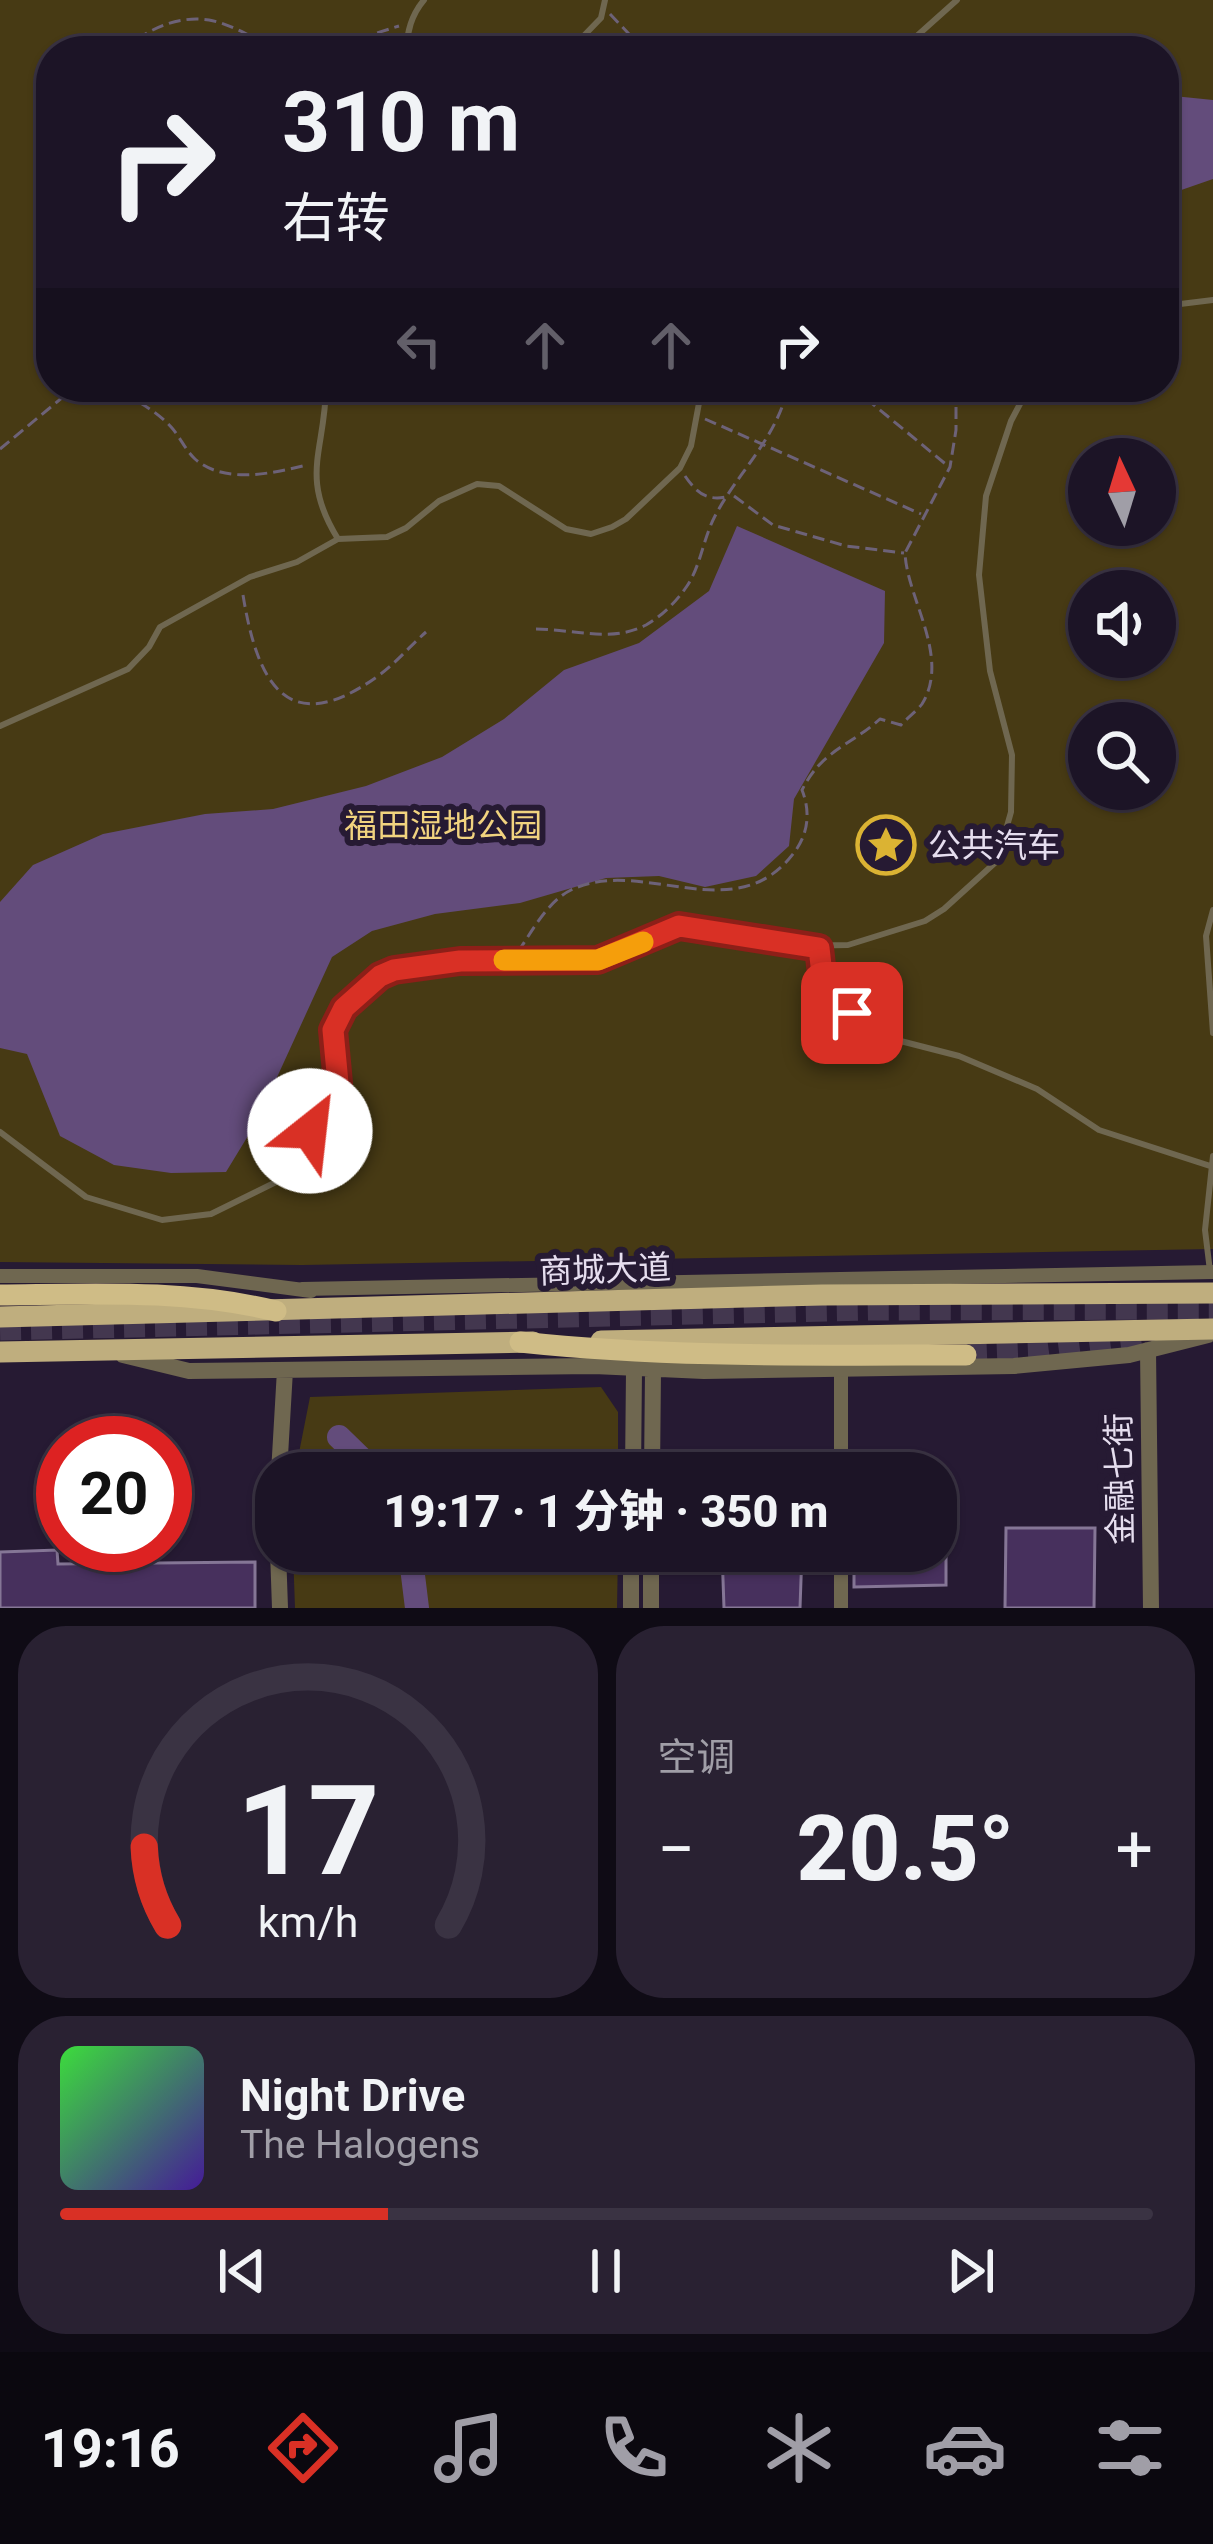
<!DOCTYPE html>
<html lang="zh">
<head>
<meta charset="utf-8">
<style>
	:root { --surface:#1c1426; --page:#292132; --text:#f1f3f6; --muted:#a09ea7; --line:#3a3343; --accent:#d93025 }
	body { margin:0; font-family:Roboto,"Noto Sans SC",sans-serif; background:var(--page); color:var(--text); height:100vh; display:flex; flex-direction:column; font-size:45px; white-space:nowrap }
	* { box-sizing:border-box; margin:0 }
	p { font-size:39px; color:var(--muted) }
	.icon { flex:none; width:66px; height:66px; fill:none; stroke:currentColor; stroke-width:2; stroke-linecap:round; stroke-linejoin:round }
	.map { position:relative; height:1608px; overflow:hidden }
	.side { display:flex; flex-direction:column; gap:18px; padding:18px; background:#0f0b15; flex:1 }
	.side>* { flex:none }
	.banner { position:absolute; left:36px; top:36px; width:1143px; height:366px; border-radius:48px; box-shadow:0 3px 9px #0004,0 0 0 3px var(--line); background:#1c1426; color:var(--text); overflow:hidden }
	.needle { width:78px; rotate:356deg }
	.tools { position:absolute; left:1068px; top:438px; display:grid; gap:24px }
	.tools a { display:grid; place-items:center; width:108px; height:108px; border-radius:50%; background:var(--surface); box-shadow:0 3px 9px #0004,0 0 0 3px var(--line); font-size:60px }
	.speed { position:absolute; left:36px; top:1416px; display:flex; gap:24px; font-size:60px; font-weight:700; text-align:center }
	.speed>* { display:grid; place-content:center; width:156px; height:156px; border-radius:50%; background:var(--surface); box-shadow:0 3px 9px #0004,0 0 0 3px var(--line); line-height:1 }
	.speed .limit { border:18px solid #d22; background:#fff; color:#111 }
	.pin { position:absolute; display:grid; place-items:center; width:102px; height:102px; color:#fff; margin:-51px; border-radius:24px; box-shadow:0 6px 18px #0006 }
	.me { position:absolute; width:132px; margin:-66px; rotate:29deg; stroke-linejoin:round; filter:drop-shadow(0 0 9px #0008) }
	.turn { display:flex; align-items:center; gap:42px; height:252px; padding:0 48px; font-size:54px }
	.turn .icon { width:156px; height:156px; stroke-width:2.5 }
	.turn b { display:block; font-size:84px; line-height:102px }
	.lanes { display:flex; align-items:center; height:114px; padding:0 48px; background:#0003; justify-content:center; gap:60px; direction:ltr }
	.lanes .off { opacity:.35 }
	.big { font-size:90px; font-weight:800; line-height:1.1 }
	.side .tile { flex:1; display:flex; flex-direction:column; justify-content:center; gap:18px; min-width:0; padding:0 42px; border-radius:48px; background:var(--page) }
	.side .dial { align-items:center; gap:0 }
	.dial svg { height:312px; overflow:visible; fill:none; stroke:var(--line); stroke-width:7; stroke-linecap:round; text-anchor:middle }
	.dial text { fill:var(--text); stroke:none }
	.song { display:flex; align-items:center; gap:36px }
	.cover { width:144px; height:144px; border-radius:18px; background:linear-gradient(135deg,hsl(120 70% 55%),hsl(260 70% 35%)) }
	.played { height:12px; border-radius:6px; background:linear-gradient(90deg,var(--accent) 30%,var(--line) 30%) }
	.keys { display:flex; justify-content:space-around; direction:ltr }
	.heat { display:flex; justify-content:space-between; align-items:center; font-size:66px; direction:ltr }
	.side .tiles { flex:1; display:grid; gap:18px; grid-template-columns:1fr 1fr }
	.tile:last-child { grid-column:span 2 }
	.trip { position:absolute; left:255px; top:1452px; width:702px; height:120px; border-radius:48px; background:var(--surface); box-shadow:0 3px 9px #0004,0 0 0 3px var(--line); font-weight:800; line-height:120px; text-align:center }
	.tabs { display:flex; height:192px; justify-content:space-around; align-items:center; background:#0b080f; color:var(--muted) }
	.tabs .icon { width:84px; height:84px }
	.tabs .selected { color:var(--accent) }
	.tabs b { font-size:54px; color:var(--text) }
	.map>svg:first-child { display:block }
	.green { fill:#473a14; fill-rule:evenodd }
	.water { fill:#634c7b }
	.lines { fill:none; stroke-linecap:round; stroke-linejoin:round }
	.river { stroke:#634c7b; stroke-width:24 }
	.building { fill:#47305d; stroke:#857696; stroke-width:3 }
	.trunk-tunnel { stroke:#43374f; stroke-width:21; stroke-dasharray:21 10; stroke-linecap:butt }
	.path { stroke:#6d6278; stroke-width:3; stroke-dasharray:12 6; stroke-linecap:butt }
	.service { stroke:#6f6750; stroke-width:6 }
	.minor { stroke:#6f6750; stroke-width:14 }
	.tertiary { stroke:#6f6750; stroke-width:16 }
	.primary { stroke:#bfae7e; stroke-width:21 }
	.trunk { stroke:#cfbc86; stroke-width:21 }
	.route-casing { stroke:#8d1f18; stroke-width:30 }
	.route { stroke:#d93025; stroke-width:21 }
	.slow { stroke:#f59e0b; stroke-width:21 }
	.labels { text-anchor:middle; stroke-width:12; stroke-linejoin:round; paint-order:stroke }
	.park-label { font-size:33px; fill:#f1d37f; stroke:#261a33 }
	.poi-label { font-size:33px; fill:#e6deef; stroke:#261a33; text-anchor:start }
	.street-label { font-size:33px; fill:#e6deef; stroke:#261a33 }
</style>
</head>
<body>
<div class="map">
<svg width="1213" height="1608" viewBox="0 0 1213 1608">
	<rect width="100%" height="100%" fill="#261a33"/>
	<path class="green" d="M0,0H1213V1249L302,1265L0,1262ZM51,51H1164V387H51ZM1089,459H1155V525H1089ZM1089,591H1155V657H1089ZM1089,723H1155V789H1089Z
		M601,1387L618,1412V1473H295L310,1397Z
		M293,1551H618L617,1608H295Z"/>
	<path class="water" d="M1164,95L1213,100V179L1164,196Z
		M737,526L885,591L884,643L794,799L789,846L756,876L705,887L659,876L606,878L520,903L435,914L372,931L332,957L257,1121L226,1172L171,1173L114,1165L60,1136L27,1054L0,1048V902L33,865L103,834L205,814L273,809L366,786L442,757L504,719L564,670L639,643L709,591Z"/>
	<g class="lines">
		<path class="river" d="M339,1437L376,1473
			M410,1551L417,1608"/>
	</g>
	<path class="building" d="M1006,1528H1095L1094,1608H1005Z
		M57,1550L58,1564L255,1562V1608H0V1552Z
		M722,1551H802L800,1608H724Z
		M854,1551H946V1585L854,1587Z"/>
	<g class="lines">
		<path class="trunk-tunnel" d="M0,1330L871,1310L1213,1309
			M966,1355L1044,1352L1163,1336"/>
		<path class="path" d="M610,14L629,34L638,51
			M123,51C145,30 177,15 209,20C233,24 255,41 279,47C319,56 362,37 399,26
			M107,387C130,396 156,410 172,428C180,437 186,451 195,459C225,485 273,473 307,465
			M852,387L948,466
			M63,397L89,387
			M705,419L921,514
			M0,449L63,397L65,387
			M685,476C696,492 706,501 726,497
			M734,496L773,525L846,546L904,553
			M243,595C257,681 286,742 378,676C396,663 410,646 426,632
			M536,629C572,629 612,643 646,625C662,616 677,601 687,586C701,565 703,539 715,516C738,472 777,438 788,387
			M518,952C532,931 548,901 571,890C642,855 737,933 796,850C809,831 810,810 802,790C822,750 850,746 880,719L901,725C907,718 917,711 922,704C951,657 907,599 905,553L950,467L956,430V387"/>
		<path class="service" d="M407,51C406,33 412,14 424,0
			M569,51L601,18L605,0
			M900,51L957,0
			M1164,306L1213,300
			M326,387C325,452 299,476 338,539
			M0,726L128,669L149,647L160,627L250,577L297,562L338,539L387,537L406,528L439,501L477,484L499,486L566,529L591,534L612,527L626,519L680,468L691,446L702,387
			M1213,910L1206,936L1213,1033
			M819,948L822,974L834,993L881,1036L959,1056L1037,1089L1099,1130L1213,1167
			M0,1132L86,1197L162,1220L211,1214L276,1182L299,1154L309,1131L334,1099L338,1083L333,1030L349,1001L380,976L394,971L461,961L598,960L679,926L795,946L848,945L925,921L944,909L997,861L1011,812L1012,755L990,671L979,575L986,496L1011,421L1029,387
			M1210,1271L1205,1230L1213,1156"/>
		<path class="minor" d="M0,1276H197L311,1291
			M302,1289L1213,1272
			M841,1367V1473
			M841,1551V1608"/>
		<path class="tertiary" d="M1148,1350L1151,1608
			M123,1355L189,1371L594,1366L704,1371L1014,1366L1129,1355L1208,1335
			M279,1473L285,1370
			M633,1473L634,1370
			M652,1473L653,1371
			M278,1551L280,1608
			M631,1608V1551
			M651,1608V1551"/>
		<path class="primary" d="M0,1317L822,1295L1213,1293
			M601,1341L1213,1329
			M0,1352L533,1342"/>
		<path class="trunk" d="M0,1295C94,1294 185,1289 276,1311
			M520,1342C669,1358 817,1355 966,1355"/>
	</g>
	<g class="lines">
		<defs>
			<path id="route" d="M310,1131L334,1099L338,1083L333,1030L344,1008L380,976L394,970L460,961L598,960L679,926L819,948L822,974L852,1013"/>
		</defs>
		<use href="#route" class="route-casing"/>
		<use href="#route" class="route"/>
		<path class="slow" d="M504,960H598L643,942"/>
	</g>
	<defs>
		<symbol id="sight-ring" viewBox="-11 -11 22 22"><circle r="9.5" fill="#261a33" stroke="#dbb333" stroke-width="1.5"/><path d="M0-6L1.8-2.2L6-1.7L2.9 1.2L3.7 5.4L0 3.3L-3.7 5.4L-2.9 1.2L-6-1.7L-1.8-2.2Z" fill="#dbb333"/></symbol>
	</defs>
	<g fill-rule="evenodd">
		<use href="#sight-ring" x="853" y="812" width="66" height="66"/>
	</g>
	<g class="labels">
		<g class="park-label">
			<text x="443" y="837">福田湿地公园</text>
		</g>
		<g class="poi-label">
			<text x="928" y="857">公共汽车</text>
		</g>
		<g class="street-label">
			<text transform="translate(605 1269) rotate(-2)" y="12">商城大道</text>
			<text transform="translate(1119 1479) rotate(-91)" y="12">金融七街</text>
		</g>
	</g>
</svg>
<div class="tools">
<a><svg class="needle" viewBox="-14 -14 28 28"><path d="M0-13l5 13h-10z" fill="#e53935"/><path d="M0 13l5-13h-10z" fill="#a09ea7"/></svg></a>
<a><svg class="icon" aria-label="sound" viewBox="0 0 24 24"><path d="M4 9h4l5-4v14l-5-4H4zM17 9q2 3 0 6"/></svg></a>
<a><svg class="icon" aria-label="search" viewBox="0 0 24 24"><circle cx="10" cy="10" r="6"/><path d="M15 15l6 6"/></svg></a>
</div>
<div class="speed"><div class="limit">20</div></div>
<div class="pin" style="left:852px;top:1013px;background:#d93025"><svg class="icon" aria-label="arrive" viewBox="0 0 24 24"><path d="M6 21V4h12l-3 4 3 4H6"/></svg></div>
<svg class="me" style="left:310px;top:1131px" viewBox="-20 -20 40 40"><circle r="19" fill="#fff"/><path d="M0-13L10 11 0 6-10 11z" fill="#d93025"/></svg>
<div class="trip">19:17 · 1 分钟 · 350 m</div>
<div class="banner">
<div class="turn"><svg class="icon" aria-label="right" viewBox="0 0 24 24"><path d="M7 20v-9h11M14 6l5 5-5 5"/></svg><div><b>310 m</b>右转</div></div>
<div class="lanes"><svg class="icon off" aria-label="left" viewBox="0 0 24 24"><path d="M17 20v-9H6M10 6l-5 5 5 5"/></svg><svg class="icon off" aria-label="ahead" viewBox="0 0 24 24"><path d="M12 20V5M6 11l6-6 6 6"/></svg><svg class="icon off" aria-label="ahead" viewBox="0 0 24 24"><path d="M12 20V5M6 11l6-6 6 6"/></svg><svg class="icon" aria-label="right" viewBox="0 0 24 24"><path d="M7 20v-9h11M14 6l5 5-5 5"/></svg></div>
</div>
</div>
<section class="side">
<div class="tiles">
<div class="tile dial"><svg viewBox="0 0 100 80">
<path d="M14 69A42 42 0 1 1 86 69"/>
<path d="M14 69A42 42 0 0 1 8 49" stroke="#d93025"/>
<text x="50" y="56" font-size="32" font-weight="700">17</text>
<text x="50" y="72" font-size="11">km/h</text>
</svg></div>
<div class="tile"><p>空调</p>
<div class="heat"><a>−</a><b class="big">20.5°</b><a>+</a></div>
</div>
<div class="tile">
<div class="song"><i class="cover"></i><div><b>Night Drive</b><p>The Halogens</p></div></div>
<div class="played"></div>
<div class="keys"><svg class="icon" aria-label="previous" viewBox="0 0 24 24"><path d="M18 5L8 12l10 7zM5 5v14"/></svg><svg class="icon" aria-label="pause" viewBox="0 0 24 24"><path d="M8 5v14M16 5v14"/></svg><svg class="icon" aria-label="next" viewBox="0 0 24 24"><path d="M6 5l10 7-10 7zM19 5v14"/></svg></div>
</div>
</div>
</section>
<nav class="tabs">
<b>19:16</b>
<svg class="icon selected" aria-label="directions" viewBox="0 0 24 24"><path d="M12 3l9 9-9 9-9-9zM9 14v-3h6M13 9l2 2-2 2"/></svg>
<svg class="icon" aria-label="music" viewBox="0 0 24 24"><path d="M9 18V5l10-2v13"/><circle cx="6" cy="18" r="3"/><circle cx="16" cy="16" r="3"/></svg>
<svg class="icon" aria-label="phone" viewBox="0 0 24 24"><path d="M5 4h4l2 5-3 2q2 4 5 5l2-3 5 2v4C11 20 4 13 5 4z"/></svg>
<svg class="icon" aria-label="climate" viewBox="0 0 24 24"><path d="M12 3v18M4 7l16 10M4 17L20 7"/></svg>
<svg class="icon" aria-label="car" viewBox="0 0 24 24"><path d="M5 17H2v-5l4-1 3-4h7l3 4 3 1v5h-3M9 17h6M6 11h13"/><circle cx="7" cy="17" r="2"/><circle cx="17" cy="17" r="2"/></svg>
<svg class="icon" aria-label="filters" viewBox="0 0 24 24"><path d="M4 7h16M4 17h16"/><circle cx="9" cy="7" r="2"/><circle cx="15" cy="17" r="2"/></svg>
</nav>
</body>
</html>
